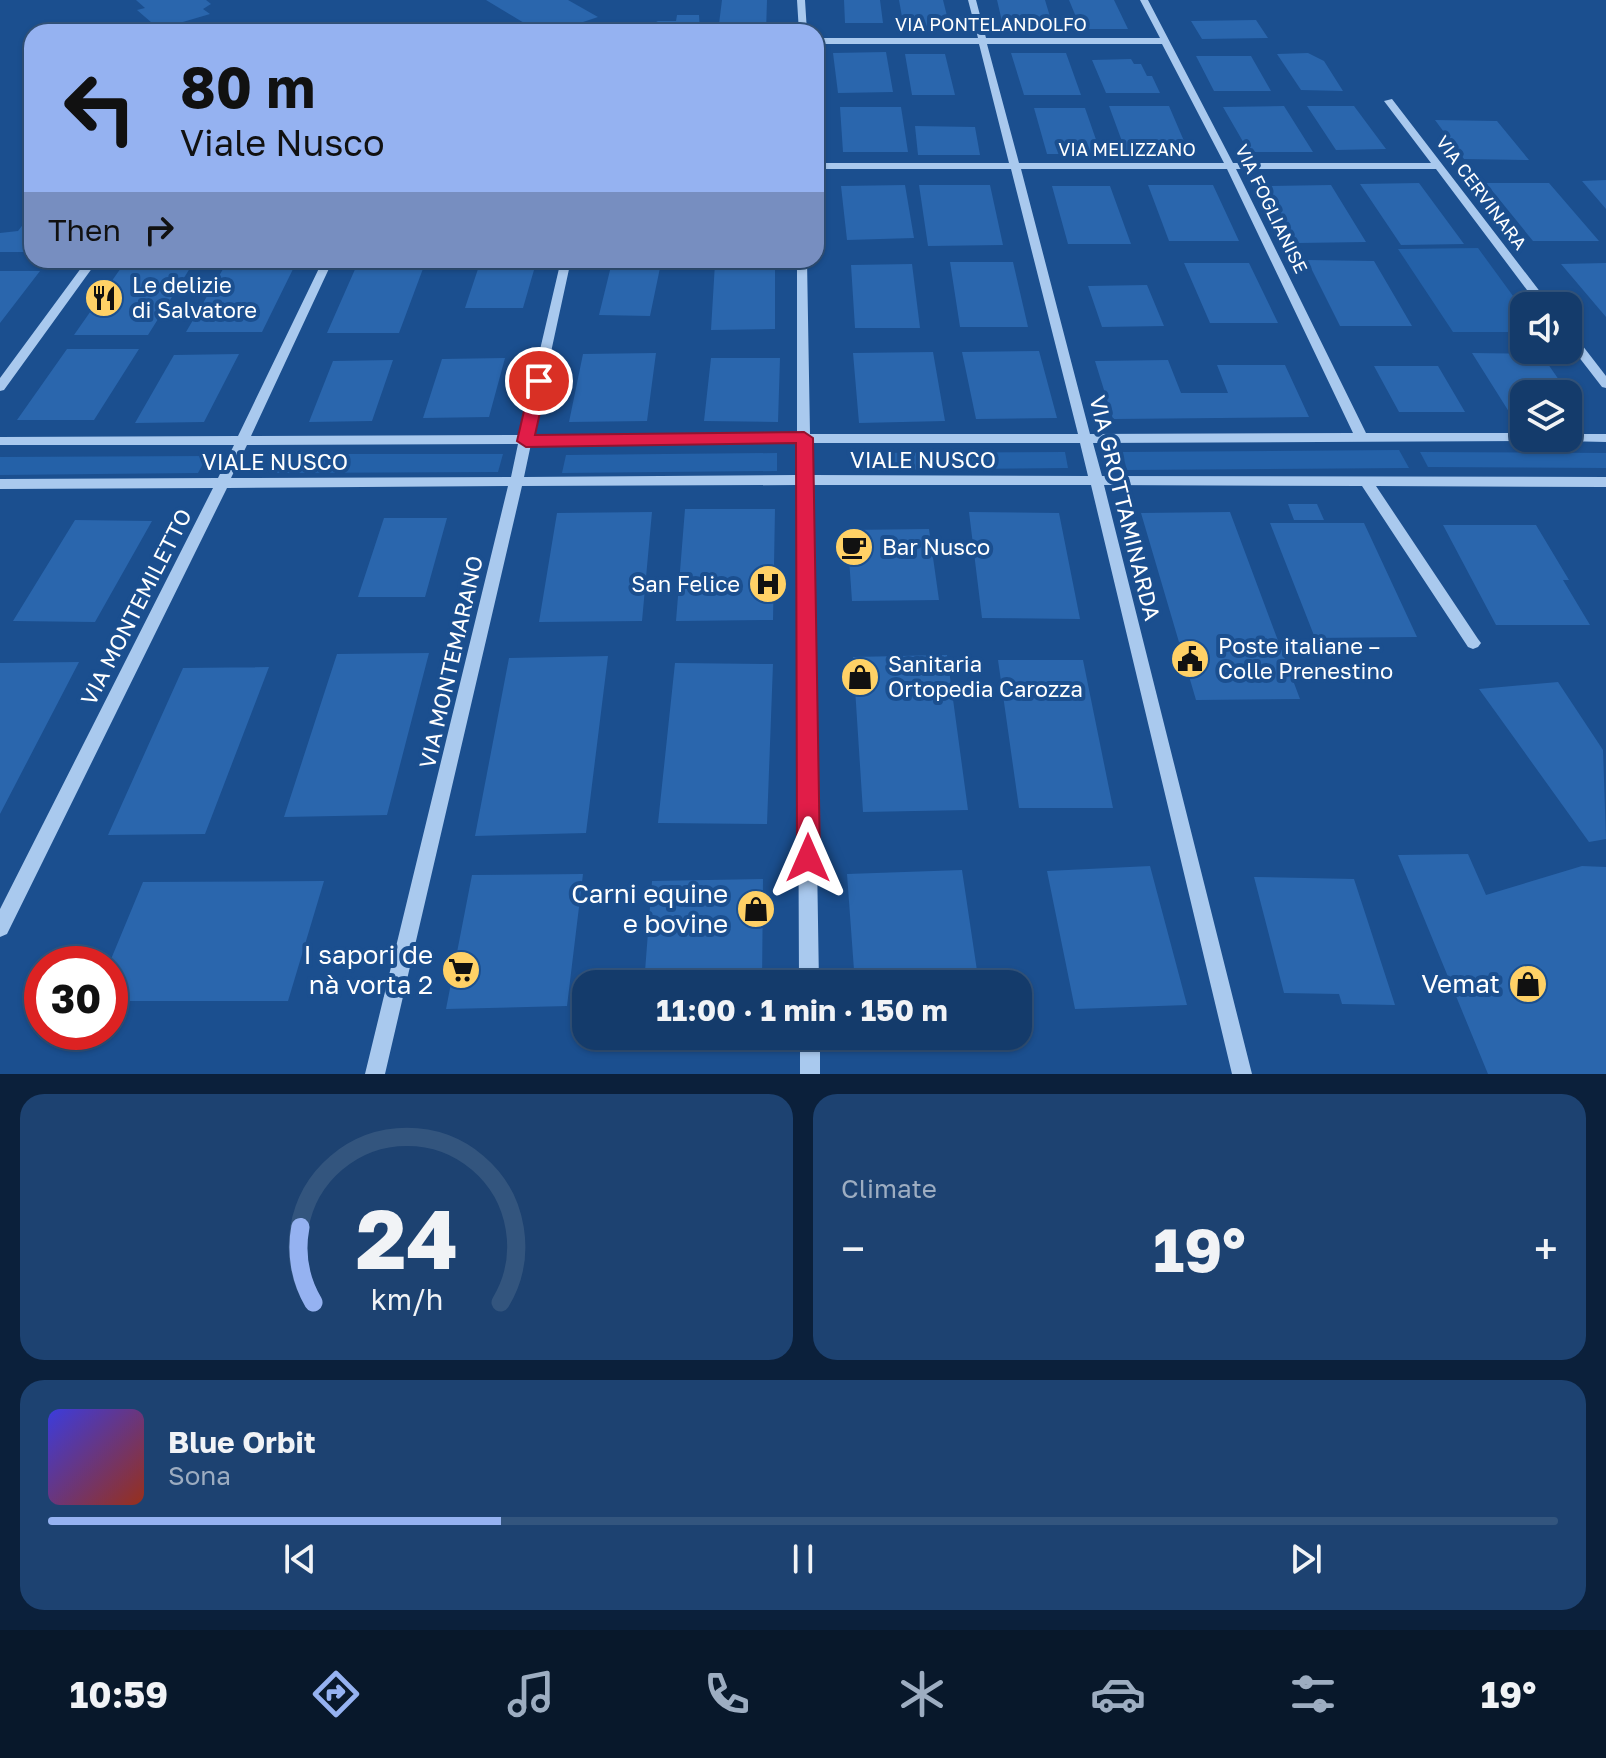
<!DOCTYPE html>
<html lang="en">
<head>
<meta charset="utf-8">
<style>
	:root { --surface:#143b6b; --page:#1d4271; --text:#f1f3f6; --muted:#9dadc1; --line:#33557e; --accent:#95b2f1 }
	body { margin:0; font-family:"Golos Text",sans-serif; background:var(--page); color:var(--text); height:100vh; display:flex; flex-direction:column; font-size:30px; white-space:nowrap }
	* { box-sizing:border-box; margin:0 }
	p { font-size:26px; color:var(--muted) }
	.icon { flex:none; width:44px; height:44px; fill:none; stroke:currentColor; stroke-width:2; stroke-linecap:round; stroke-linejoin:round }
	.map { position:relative; height:1074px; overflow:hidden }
	.drawer { display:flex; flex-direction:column; gap:20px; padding:20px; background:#0b203b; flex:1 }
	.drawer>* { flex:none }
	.hud { position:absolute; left:24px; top:24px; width:800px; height:244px; border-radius:24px; box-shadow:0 2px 6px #0004,0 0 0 2px var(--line); background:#95b2f1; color:#111; overflow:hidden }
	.fabs { position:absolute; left:1510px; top:292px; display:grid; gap:16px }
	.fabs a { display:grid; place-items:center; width:72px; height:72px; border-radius:16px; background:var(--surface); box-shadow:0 2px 6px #0004,0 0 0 2px var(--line); font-size:40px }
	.speed { position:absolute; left:24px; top:946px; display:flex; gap:16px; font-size:40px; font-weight:700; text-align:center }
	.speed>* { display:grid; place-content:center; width:104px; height:104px; border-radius:50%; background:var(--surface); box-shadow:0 2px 6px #0004,0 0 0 2px var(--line); line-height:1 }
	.speed .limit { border:12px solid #d22; background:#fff; color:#111 }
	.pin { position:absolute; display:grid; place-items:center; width:68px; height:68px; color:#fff; margin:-34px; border:4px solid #fff; border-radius:50%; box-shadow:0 2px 8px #0007 }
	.me { position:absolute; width:88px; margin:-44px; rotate:0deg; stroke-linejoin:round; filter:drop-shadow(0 0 6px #0008) }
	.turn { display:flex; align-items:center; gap:28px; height:168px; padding:0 24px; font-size:36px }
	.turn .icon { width:104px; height:104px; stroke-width:2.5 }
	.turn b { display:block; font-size:56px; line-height:68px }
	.then { display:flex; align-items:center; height:76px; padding:0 24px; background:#0003; gap:16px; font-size:30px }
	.big { font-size:60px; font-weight:700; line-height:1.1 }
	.drawer .tile { flex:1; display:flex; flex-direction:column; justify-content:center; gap:12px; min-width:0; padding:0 28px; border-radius:24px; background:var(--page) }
	.drawer .dial { align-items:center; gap:0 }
	.dial svg { height:208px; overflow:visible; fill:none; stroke:var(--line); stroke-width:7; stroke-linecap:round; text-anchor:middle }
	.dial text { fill:var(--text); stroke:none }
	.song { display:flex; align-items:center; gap:24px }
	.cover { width:96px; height:96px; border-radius:12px; background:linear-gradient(135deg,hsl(240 70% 55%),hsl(10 70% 35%)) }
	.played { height:8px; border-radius:4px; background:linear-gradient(90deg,var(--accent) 30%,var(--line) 30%) }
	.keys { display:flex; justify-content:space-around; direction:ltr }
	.heat { display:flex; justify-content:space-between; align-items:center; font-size:44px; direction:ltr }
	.drawer .tiles { flex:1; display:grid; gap:20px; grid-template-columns:1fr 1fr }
	.tile:last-child { grid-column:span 2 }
	.trip { position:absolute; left:572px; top:970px; width:460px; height:80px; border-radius:24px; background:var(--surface); box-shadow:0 2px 6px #0004,0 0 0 2px var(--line); font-weight:700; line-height:80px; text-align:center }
	.menu { display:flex; height:128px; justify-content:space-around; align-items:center; background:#08182b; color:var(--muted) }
	.menu .icon { width:56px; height:56px }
	.menu .selected { color:var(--accent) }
	.menu b { font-size:36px; color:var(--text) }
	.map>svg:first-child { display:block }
	.green { fill:#2461a8 }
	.building { fill:#2a66ad }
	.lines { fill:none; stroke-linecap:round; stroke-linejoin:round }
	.minor { fill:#a9c9ee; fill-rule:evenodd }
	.route { fill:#e11d48; stroke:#92132f; stroke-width:2 }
	.labels { text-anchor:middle; stroke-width:8; stroke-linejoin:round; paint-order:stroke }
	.far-street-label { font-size:18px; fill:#fff; stroke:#1b4f8f }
	.poi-label { font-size:22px; fill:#fff; stroke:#1b4f8f; text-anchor:start }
	.street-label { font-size:22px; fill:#fff; stroke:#1b4f8f }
	.near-poi-label { font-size:26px; fill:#fff; stroke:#1b4f8f; text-anchor:end }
</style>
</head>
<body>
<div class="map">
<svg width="1606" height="1074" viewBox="0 0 1606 1074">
	<rect width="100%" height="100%" fill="#1b4f8f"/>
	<path class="green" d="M1478,248L1524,311V332H1453L1398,249Z
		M1399,450L1409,468L1127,470L1122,452Z
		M1065,452L1068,468L853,470L852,453Z
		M1420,452L1606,453V468L1428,467Z
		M777,453V471L562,473L566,455Z
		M285,454H503L498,472L276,473Z
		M207,456L198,473L0,475V457Z"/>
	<path class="building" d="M136,0H206L211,4L203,9L210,14L159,29L137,10L145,8Z
		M486,0H568L598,17L553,32H539Z
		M722,0H767L766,32H718Z
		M844,0H880L883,23H845Z
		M899,0H943L950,28H904Z
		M997,0H1045L1054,30H1004Z
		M1069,0H1114L1128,29H1081Z
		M677,15H699L700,32H645L646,27L658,21H676Z
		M1256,20L1268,38L1202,39L1191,21Z
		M886,52L893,92L838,93L833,53Z
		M1011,53H1066L1081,95H1024Z
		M1308,53L1324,61L1343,91L1301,90L1277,54Z
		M905,54H945L955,95H912Z
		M1196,56H1251L1271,91H1214Z
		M1131,59L1134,64H1141L1147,76H1152L1160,93H1106L1092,60Z
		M1109,106H1169L1190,155H1127Z
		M1284,106L1313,152H1249L1223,107Z
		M1307,106H1354L1386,149L1336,150Z
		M840,107H901L908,152H843Z
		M1034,108H1085L1101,154H1047Z
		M1435,120L1497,121L1529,160L1464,159Z
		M915,126L975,127L980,155H918Z
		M1606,180V209L1582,181Z
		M1419,183L1464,244L1401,245L1360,184Z
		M1486,183H1549L1599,241H1533Z
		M905,185L914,238L847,240L841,186Z
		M919,185H990L1003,245L928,246Z
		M1148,185H1213L1239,241H1169Z
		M1331,185L1366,242L1298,243L1266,186Z
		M1052,186H1110L1131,244H1068Z
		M28,218H32V252H0V233L18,231Z
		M1307,260L1374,261L1412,326H1340Z
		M612,262L661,263L650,316L599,315Z
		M775,262V329L711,330L715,263Z
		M950,262H1013L1028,327H960Z
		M296,263L262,332H186L226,264Z
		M480,263H536L523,308H465Z
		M1184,263H1249L1278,323H1210Z
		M1606,263V317L1561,264Z
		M912,264L920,328H855L851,265Z
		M123,265H192L148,335H74Z
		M424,266L399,333H327L356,267Z
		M0,271H40L0,323Z
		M1147,285L1164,326L1102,327L1088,286Z
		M67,349H139L94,420H17Z
		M1039,351L1057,418L976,419L962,352Z
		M933,352L945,421L859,423L853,353Z
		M656,353L647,421L569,422L583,354Z
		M1472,353L1541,354L1584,416L1568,415V394H1524V415H1511Z
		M239,354L204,422L135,423L174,355Z
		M505,358L489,417L423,418L442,359Z
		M711,358H780L778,422L704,421Z
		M393,360L372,421L309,422L333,361Z
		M1168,360L1181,393H1228L1217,365H1285L1309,417L1113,419L1095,361Z
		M1374,366H1438L1465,412H1399Z
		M1288,504H1317L1324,520H1294Z
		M685,509H775L773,620L676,621Z
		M652,512L642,621L539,622L557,513Z
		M969,512L1059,513L1080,619L982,618Z
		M1230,512L1271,622L1300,699L1196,700L1141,513Z
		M384,518H447L425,597H358Z
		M75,520L152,521L95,622L13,621Z
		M1270,523H1364L1417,637L1315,638Z
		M1443,525H1536L1569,580H1563L1590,625H1496Z
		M929,529L939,600L852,601L847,530Z
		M429,653L387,815L284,817L337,654Z
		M947,655L968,810L863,812L853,657Z
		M608,656L586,833L475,836L509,658Z
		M998,660H1083L1113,808H1019Z
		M79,662L0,814V663Z
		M675,663L773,664L767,824L658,823Z
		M269,667L205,834L108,835L183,668Z
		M1558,682L1603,750L1606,839L1589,842L1479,689Z
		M1468,854L1486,895L1582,866L1606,867V1074H1488L1398,855Z
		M1150,866L1187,1005L1075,1009L1047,871Z
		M962,870L979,984H855L847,874Z
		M583,874L567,1006L446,1009L472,875Z
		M1254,877L1354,879L1395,1005L1342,1004L1339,994L1284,993Z
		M763,879L762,984H644L652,881Z
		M324,881L288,1001H110L109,964L143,882Z"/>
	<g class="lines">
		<path class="minor" d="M797,0H805L807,32H799Z
			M968,0H976L986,38H1160L1140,0H1148L1233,163H1431L1384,101L1392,99L1551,306H1539L1436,169H1236L1366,433H1524V438H1530L1524,441L1093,443L1102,476L1606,477V487L1376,486L1478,639L1481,643L1478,647L1473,649L1468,647L1362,486L1104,485L1252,1074H1232L1091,485H811L819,984H799L797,485L522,486L385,1074H365L508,486L227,488L7,934L0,937V909L213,488L0,489V479L218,478L234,445H0V437L238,436L323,260H333L251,436L520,435L561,260H571L533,435H797V260H807L810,434H1078L1011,169H816V163H1009L979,44H816V38H978ZM987,44H1162L1224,163H1019ZM1021,169H1227L1353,433L1090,434ZM797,443V475L524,477L531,444ZM810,443H1080L1088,476L811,475ZM518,444L511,477L231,478L247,445Z
			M87,260H98L4,390L0,391V378Z
			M1568,331L1572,332L1606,376V388L1602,387L1568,343Z
			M1568,434H1606V442L1563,441L1562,438H1568Z
			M800,1036H820V1074H800Z"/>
	</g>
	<path class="route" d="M539,375L547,381L535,435L804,432L813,438L820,858L816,866L808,869L800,866L797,858L796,443L526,447L517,441L531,381Z"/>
	<defs>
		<symbol id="restaurant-disc" viewBox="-11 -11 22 22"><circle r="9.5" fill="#ffd166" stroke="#1b4f8f"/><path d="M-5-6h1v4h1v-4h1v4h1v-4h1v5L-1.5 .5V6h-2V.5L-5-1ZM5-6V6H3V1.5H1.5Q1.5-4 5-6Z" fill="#111"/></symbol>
		<symbol id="cafe-disc" viewBox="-11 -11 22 22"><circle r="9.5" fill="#ffd166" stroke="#1b4f8f"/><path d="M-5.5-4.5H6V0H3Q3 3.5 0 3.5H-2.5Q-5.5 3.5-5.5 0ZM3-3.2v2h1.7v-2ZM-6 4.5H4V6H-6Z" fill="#111"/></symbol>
		<symbol id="hospital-disc" viewBox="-11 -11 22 22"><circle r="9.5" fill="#ffd166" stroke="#1b4f8f"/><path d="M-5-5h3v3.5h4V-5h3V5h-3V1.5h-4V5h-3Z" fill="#111"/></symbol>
		<symbol id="civic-disc" viewBox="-11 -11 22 22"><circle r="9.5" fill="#ffd166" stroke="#1b4f8f"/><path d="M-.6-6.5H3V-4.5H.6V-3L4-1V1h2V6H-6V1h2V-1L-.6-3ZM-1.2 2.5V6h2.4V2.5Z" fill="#111"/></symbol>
		<symbol id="shop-disc" viewBox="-11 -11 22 22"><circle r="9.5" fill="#ffd166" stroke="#1b4f8f"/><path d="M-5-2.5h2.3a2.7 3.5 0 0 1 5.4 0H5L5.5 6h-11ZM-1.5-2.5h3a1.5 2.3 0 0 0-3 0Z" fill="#111"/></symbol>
		<symbol id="supermarket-disc" viewBox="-11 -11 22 22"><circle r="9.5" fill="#ffd166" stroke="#1b4f8f"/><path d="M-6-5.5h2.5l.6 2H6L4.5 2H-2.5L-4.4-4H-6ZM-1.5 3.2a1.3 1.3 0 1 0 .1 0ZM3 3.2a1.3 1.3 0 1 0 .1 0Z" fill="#111"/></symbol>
	</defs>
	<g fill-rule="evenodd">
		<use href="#restaurant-disc" x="82" y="276" width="44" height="44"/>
		<use href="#cafe-disc" x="832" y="525" width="44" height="44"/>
		<use href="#hospital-disc" x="746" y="562" width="44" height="44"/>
		<use href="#civic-disc" x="1168" y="637" width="44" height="44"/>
		<use href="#shop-disc" x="838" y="655" width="44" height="44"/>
		<use href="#shop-disc" x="734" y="887" width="44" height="44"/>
		<use href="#supermarket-disc" x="439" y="948" width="44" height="44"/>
		<use href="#shop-disc" x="1506" y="962" width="44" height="44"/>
	</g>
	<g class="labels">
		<g class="far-street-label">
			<text x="991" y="31">VIA PONTELANDOLFO</text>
			<text x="1127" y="156">VIA MELIZZANO</text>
			<text transform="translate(1481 193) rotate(53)" y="6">VIA CERVINARA</text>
			<text transform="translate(1271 209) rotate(64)" y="6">VIA FOGLIANISE</text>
		</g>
		<g class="poi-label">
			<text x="132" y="293">Le delizie<tspan x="132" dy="25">di Salvatore</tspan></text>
			<text x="882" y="555">Bar Nusco</text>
			<text x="740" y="592" text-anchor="end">San Felice</text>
			<text x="1218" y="654">Poste italiane –<tspan x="1218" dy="25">Colle Prenestino</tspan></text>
			<text x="888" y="672">Sanitaria<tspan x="888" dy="25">Ortopedia Carozza</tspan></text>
		</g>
		<g class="street-label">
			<text x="923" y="468">VIALE NUSCO</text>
			<text x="275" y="470">VIALE NUSCO</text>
			<text transform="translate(1125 508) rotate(76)" y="8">VIA GROTTAMINARDA</text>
			<text transform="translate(136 607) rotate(-63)" y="8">VIA MONTEMILETTO</text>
			<text transform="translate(451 662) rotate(-77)" y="8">VIA MONTEMARANO</text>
		</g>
		<g class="near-poi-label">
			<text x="728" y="903">Carni equine<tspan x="728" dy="30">e bovine</tspan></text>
			<text x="433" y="964">I sapori de<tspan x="433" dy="30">nà vorta 2</tspan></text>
			<text x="1500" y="993">Vemat</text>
		</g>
	</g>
</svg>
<div class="fabs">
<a><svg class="icon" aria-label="sound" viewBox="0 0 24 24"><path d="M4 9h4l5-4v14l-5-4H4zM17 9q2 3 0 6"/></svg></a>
<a><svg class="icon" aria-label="layers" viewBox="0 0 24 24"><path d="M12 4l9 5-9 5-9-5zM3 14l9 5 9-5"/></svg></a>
</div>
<div class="speed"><div class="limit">30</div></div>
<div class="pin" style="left:539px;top:381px;background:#d93025"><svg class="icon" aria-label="arrive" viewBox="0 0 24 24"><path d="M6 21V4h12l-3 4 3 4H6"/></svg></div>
<svg class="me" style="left:808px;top:858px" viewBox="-20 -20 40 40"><path d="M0-17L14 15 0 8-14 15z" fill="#e11d48" stroke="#fff" stroke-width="4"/></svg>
<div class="trip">11:00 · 1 min · 150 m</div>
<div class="hud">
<div class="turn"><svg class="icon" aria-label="left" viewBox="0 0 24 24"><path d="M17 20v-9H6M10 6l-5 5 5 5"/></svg><div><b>80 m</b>Viale Nusco</div></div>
<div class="then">Then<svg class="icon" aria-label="right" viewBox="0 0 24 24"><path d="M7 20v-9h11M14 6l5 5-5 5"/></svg></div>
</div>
</div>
<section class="drawer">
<div class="tiles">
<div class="tile dial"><svg viewBox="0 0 100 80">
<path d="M14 69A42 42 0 1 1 86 69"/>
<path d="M14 69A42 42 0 0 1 9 40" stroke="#95b2f1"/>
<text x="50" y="56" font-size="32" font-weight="700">24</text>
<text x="50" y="72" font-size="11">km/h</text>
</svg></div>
<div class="tile"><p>Climate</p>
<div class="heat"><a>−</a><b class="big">19°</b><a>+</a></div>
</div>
<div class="tile">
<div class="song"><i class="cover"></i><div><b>Blue Orbit</b><p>Sona</p></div></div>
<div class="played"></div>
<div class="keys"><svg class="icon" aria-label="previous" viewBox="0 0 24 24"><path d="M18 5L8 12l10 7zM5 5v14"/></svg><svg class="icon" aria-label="pause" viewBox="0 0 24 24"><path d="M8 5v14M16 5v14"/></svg><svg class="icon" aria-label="next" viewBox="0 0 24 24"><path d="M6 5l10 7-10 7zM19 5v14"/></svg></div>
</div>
</div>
</section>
<nav class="menu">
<b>10:59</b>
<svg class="icon selected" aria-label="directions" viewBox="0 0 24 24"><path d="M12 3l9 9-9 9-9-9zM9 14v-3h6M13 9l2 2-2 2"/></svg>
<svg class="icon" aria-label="music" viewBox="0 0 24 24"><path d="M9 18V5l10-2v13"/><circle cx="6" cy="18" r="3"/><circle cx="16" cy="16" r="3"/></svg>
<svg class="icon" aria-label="phone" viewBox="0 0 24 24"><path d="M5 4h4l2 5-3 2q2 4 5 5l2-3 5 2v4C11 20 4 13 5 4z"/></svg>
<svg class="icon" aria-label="climate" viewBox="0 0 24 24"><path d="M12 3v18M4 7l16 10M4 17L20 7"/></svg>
<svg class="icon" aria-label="car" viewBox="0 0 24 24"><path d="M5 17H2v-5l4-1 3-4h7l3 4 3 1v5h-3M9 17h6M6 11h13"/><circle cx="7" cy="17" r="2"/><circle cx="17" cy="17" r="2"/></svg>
<svg class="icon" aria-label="filters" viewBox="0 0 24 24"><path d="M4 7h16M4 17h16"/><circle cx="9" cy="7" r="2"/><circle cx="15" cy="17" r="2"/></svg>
<b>19°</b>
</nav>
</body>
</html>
